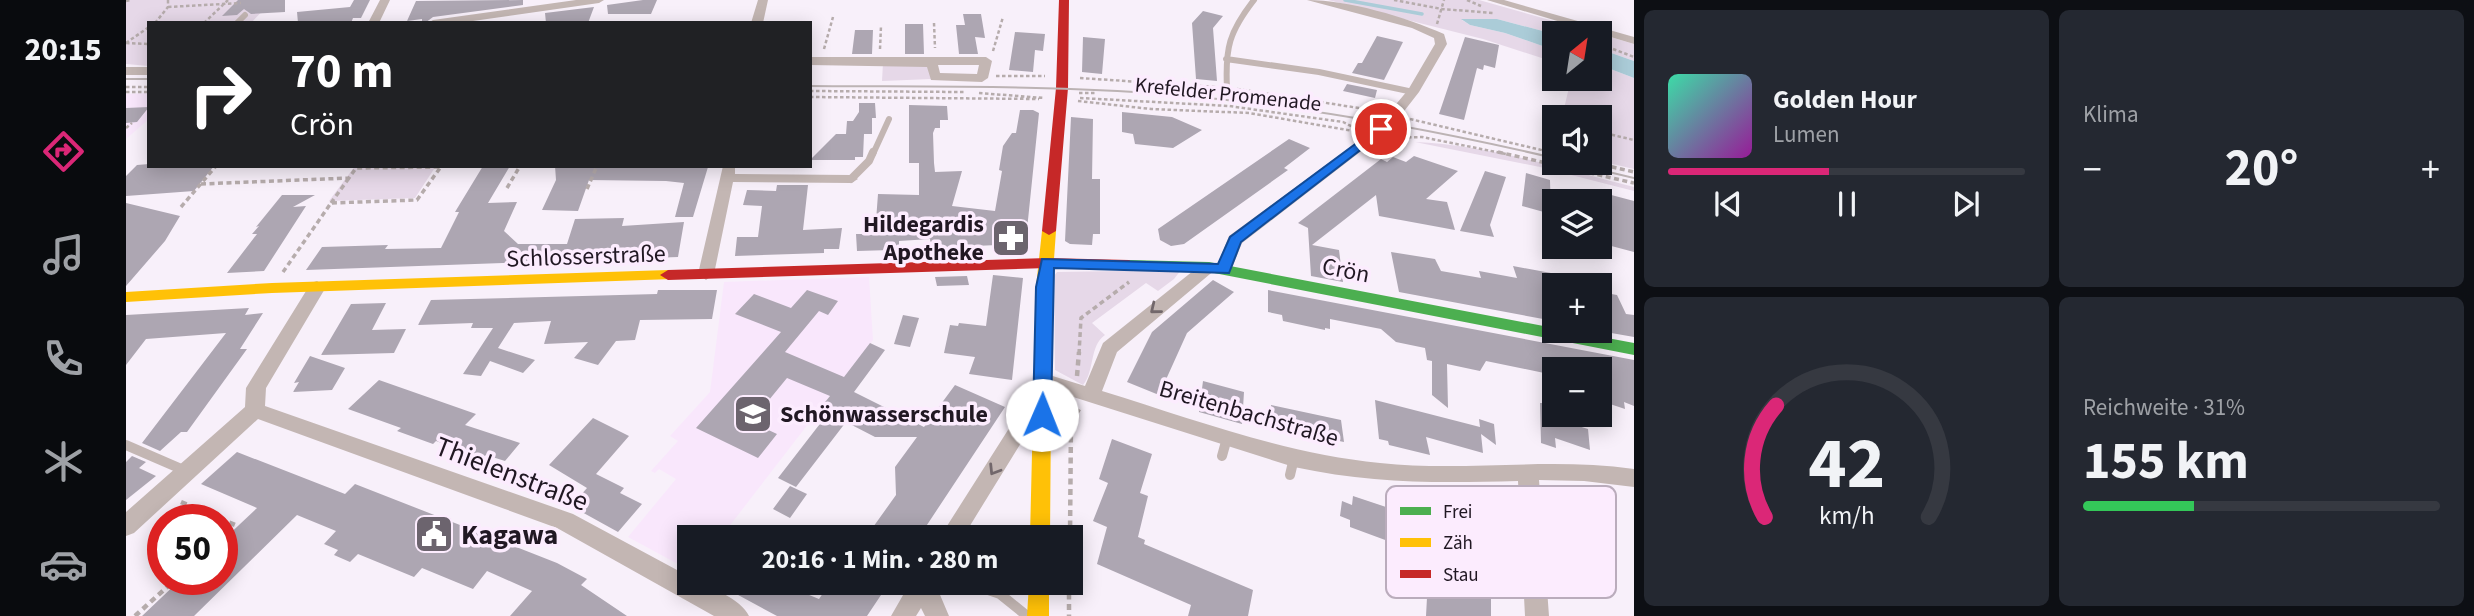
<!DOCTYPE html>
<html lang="de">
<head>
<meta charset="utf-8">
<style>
	:root { --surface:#171b24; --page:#242831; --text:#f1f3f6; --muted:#9ea1a6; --line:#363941; --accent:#db2777 }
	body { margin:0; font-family:"Source Sans 3",sans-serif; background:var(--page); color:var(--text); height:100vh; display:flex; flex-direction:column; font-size:26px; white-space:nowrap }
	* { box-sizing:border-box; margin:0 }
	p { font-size:23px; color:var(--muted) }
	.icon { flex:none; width:38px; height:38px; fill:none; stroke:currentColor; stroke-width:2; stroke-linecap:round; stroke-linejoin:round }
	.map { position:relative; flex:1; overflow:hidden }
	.details { display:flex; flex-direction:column; gap:10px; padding:10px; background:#0d0f14; width:840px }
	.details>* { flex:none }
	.hud { position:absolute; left:21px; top:21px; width:665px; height:147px; border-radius:0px; box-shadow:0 4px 18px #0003; background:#202124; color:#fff; overflow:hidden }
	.needle { width:46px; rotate:30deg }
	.tools { position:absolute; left:1416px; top:21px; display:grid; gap:14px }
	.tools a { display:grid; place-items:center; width:70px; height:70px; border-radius:0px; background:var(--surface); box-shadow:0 4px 18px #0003; font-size:35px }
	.speed { position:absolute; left:21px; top:504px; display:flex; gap:14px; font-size:35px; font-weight:700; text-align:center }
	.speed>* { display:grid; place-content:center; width:91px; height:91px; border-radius:50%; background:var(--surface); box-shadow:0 4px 18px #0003; line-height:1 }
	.speed .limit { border:10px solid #d22; background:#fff; color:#111 }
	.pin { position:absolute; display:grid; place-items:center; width:60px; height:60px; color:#fff; margin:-30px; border:4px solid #fff; border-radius:50%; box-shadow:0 2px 7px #0007 }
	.me { position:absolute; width:77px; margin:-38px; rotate:1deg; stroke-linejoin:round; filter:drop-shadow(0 0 5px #0008) }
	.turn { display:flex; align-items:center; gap:24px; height:147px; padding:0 28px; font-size:32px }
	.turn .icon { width:91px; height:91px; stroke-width:2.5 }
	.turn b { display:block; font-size:49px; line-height:60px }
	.big { font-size:52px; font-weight:700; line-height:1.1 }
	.details .card { flex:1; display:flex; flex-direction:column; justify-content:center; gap:10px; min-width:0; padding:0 24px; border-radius:10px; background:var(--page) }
	.details .dial { align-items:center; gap:0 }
	.dial svg { height:182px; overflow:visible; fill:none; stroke:var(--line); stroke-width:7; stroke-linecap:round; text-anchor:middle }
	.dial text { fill:var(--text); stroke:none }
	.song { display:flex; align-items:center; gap:21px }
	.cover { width:84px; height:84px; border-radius:10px; background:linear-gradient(135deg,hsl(160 70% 55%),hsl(300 70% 35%)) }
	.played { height:7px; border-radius:4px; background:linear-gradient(90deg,var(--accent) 45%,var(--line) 45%) }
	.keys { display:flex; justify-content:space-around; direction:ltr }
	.heat { display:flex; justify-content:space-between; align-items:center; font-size:38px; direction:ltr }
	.charge { height:10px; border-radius:5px; background:linear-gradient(90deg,#34c759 31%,var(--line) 0) }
	.details .tiles { flex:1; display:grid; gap:10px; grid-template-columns:repeat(2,1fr) }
	.trip { position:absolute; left:551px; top:525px; width:406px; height:70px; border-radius:0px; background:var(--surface); box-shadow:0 4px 18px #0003; font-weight:700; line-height:70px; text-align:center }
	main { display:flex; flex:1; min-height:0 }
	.dock { display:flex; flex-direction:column; width:126px; justify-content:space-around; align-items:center; background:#090b0e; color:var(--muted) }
	.dock .icon { width:49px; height:49px }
	.dock .active { color:var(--accent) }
	.dock b { font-size:32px; color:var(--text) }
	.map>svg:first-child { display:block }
	.built { fill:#f9e7fc }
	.green { fill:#e6d8e8 }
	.water { fill:#abccd8 }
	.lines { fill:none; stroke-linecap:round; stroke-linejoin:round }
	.stream { stroke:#abccd8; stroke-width:3.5 }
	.building { fill:#ada6b2 }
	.path-far2 { stroke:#b6acac; stroke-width:2.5; stroke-dasharray:3.5 2.5; stroke-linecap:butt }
	.path-far1 { stroke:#b6acac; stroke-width:3.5; stroke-dasharray:5 3.5; stroke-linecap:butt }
	.path { stroke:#b6acac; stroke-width:4.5; stroke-dasharray:6 4.5; stroke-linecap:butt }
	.lane-far2 { stroke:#c3b6b3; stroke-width:6 }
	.lane-far1 { stroke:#c3b6b3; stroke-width:8 }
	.lane { stroke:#c3b6b3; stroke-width:10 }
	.street { fill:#c3b6b3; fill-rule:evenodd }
	.fast { fill:#4caf50; fill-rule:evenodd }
	.slow { fill:#ffc107; fill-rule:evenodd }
	.jam { fill:#c62828; fill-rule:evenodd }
	.tram { stroke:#bcb3b4; stroke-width:2 }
	.oneway { stroke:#72676b }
	.route { fill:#1a73e8; stroke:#114b97; stroke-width:2 }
	.labels { text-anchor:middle; stroke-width:7; stroke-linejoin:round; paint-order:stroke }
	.far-street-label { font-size:21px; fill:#211823; stroke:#fcecfe }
	.poi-label { font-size:24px; font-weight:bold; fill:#211823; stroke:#fcecfe; text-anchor:end }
	.street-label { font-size:24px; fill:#211823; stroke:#fcecfe }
	.near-street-label { font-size:28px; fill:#211823; stroke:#fcecfe }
	.near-poi-label { font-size:28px; font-weight:bold; fill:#211823; stroke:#fcecfe; text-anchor:start }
	.key { fill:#fcecfe; stroke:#baacbc; stroke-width:2 }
	.key-label { font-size:19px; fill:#211823 }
</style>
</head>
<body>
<main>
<nav class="dock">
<b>20:15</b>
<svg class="icon active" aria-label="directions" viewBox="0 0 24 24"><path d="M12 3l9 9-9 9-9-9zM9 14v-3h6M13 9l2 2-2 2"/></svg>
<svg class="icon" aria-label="music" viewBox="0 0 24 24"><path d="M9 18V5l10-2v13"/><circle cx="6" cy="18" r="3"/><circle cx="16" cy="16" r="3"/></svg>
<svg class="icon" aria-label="phone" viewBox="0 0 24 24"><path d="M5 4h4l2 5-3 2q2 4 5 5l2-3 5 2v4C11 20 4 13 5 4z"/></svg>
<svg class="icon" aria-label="climate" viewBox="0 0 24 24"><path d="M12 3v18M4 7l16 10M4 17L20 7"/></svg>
<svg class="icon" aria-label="car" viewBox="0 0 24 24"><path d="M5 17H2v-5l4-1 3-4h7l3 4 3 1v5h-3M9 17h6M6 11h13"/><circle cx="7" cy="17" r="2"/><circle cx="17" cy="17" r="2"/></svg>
</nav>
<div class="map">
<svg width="1508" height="616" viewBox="0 0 1508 616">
	<rect width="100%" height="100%" fill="#f8f0fa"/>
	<path class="built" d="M23,93V119L0,139V94Z
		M743,277L747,340L595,537H564L563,570L502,537L550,479L533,469L529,473L525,471L552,441L544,436L584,392L598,282Z"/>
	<path class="green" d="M0,0H147L125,23H23V66L0,64Z
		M1202,0H1353L1470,33L1428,34L1371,19L1336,20L1344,25L1379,33L1428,50V62L1357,39Z
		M1474,34L1508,44V61L1474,49Z
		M757,63L802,64L806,79L756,81Z
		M1474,65L1508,78V169L1474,161V117H1436L1445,79H1474Z
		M1289,142C1363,145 1437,169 1508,187V191L1414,167Z
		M229,166H310L289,198L203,201Z
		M1055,270L1048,279L1032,291L1020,283L966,323L979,335C963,346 969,371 957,385L929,370L928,276L931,272Z"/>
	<path class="water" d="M1335,19H1371L1428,34V50L1379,33L1344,25Z
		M1474,49L1508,61V78L1474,65Z"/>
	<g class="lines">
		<path class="stream" d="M1219,0L1296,14"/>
	</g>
	<path class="building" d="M112,0H159V12L125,14L118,9L111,15L96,16Z
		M228,0H244L235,18H227L225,23H172L171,12L224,7Z
		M397,0V5L307,17L299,23H296V19L281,21L290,1Z
		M517,0H531L525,14H482L481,5Z
		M468,7L462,23H420L419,13Z
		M1077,11L1097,16L1087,28L1091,81L1070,79L1066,23Z
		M837,14H855L859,38L849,37L852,54H833L830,25H839Z
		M779,24H797L798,54H779Z
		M729,30H747L746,54H726Z
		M889,32L919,34L917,51L909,50L907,72L883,70Z
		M1251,36L1277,42L1258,80L1226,73L1232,63H1236Z
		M957,37L979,39L976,74L956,72Z
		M1339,37L1373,45L1369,68L1358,65L1357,70L1351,68L1338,120L1313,114Z
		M1221,84L1251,90L1249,98L1217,91Z
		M733,103H749L750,118H746V134H738L737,157H729V160H684L710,134H720L721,121H727L733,112Z
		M783,105L821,106L822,120H814V128H809L807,133L808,163L809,172L836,171L826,206L869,211L876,171L873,170L877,146L886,133H890L894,110H907L913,113L899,249L871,245L805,248L804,239L773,241V249L765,250L731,251L730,234H749L752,194L793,195V163H783Z
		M23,107L11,122L0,123V108Z
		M996,112L1046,117L1076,130L1047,148L1009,144L1007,134L996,132Z
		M945,117L967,119L966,179H974V234H967L966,245L944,244L939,241Z
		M1163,139L1184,148L1158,168L1162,170L1058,244L1045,246L1034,240L1032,229Z
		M1288,156L1332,171L1300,199L1321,202L1329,230L1253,216L1250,195L1186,245L1213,250L1217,282L1185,276L1182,228L1172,223L1255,159L1261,162L1267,157L1280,162Z
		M23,164V166H88L68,191L0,196V176L11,165Z
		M357,166H384L362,203L391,202L378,231L392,244H441L449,219L498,218L496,226L558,222L552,257L180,270L196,247L262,245L259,249L315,248L333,212H329Z
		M429,166H497L582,167L567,217H549L558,183L540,181L463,180L452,211L416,210L430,180Z
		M1359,171L1380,177L1364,225L1368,237L1334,231Z
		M1400,173L1424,180L1425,214L1396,206Z
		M651,185H682L677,230L716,228L713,249H698V253L609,256L611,237H632L636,206L617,205L621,190L650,191Z
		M1474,192L1508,201V252L1474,243Z
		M156,195H189L167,207L180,206L138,271L101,273L131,234H126L133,226L130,227Z
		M0,203L54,216L39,241L0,286Z
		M1265,252L1309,259L1315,271L1355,278L1353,271L1391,278L1387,266L1425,273L1428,280V321L1273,292Z
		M867,275L897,278L886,380L843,374L849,357L818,353L824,325L832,326L833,323L860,326Z
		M841,276L843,285L811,286L809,277Z
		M1087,280L1108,292L1061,333L1033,395L1001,382L1026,332Z
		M532,290H591L586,319L514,320L509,340L490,341L472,365L448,358L462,342L418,344L425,321L388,323L372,348L409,360L397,373L364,361L355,376L337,374L367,328H345L347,323L292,325L305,300L531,294Z
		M681,290L712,301L702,315L693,311L659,352L718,377L744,343L759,350L728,392L798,427L829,385L879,407L793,537H758L745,530L770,495L769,467L791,437H749L720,422L670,487L652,478L700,416L691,412L704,396L661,378L625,422L651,434L632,458L570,428L655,332L609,314L628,294L665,308Z
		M1142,290L1508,360V406L1498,402L1499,409L1481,403V374L1474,373V369H1449L1421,364L1423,374L1360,361L1354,371L1321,364L1322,408L1306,395V361L1301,360L1299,348L1270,342L1255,329L1204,319V329L1199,328V330L1157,321L1156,315L1142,312Z
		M1474,292L1491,295L1500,314L1508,315V337L1474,331Z
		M260,303L246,330L280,329L268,353L195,355L225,304Z
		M123,308L119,315L137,313L114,349H121L61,432H55L34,451L16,443L100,333L20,339L0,365V315Z
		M777,315L793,318L784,347L768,344Z
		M184,356L219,368L206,390L167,392L173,382L168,383Z
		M253,380L350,414L339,425L394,443L379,461L360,455L355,461L336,454L339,451L310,441L307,444L271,431L275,428L222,409Z
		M1077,381L1118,392L1116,424L1073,412Z
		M1249,400L1354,427L1353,419L1368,424L1370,445L1355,434L1357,453L1300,437L1304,455L1263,445L1262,441L1253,439Z
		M1414,403H1426L1427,418L1462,429L1464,450L1429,438L1430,448L1415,443Z
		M1145,405L1215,420L1218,442L1146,427Z
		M467,418L503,436L470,474L498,488L494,493L516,504L492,532L445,506L461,488L423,465Z
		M986,439L1026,454L1014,493L1022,496L1012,537L1019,540L1018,544L1127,590L1122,616H1062L1065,605L971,564L981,527L967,521L982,483L973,479Z
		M111,452L219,494L229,484L431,563L461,579L455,585L501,616H384L406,591L361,571L347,589L296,568L288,577L232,554L224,562L208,555L212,550L198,544L210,531L171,515L68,616H16L55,579H96V541L131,508L75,484Z
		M6,456L20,462L13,468L30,476L0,500V462Z
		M664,486L681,494L664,518L647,509Z
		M1227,496L1284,515L1283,537L1271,533L1270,544L1224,527V520L1214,516L1216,501L1226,505Z
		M1343,501L1367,509L1368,526L1373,528L1374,536L1377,537L1379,591L1376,590V598L1365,594V616H1300L1302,579L1311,582V574L1328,580V512L1343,517Z
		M590,583H644L668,595L671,590L693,599L704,583H763L741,616H651Z"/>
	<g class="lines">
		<path class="path-far2" d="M1268,0L1316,9L1367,13
			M1341,0L1355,6
			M0,1L5,0
			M42,7L115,3
			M29,23L42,7V0
			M78,23L102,0
			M808,23L809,48
			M1311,24L1318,0
			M0,43L23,27
			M0,43L23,44
			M698,49L707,17
			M754,49L755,26
			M1487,49L1508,57
			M867,51L877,17
			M870,76H919
			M954,78L1090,87
			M0,87H23
			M1111,89L1252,111
			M684,91L838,92
			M0,92H23
			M853,93L918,98
			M953,93H971
			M684,97L913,99
			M954,98L1103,106L1217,122L1233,130
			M952,101L1025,109L1123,113L1233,132
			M1284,119L1428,153
			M0,128L6,123
			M1474,132L1508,140
			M1264,138L1296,137L1380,154"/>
		<path class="path-far1" d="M1372,152L1508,183
			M1423,152L1428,153
			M1469,163L1508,172
			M75,184L223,178L230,168L315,167
			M381,188L394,166
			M461,189L471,166
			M205,203L223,178
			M55,207L90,166
			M157,272L205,203L291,200L314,168
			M953,354L955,318L1003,282"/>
		<path class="path" d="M951,376L953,352
			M55,502L109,525L96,537
			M944,537L945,422L953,409
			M943,583V616
			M9,616L50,579"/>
		<path class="lane-far2" d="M111,23L119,15
			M1100,59L1193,72L1287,92
			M1101,88C1099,48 1103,32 1128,0
			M747,154L763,119"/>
		<path class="lane-far1" d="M725,179L743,161L747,152"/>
		<path class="lane" d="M0,445L60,471
			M1096,456L1101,438
			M1164,475L1168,458
			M799,583H822
			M842,583L874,594L901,616"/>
		<path class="street" d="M254,0H264L253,23H242Z
			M450,0H478L473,3L333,23H302L307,20Z
			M632,0H642L637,23H625Z
			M1181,0C1223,0 1279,17 1318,34L1321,44L1293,92L1272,119H1262L1260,116L1282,90L1309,44L1308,38L1286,28Z
			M1361,0H1378L1508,37V44Z
			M684,57H860L866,61L862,78L856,82L805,80L801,67L684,65ZM812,65H853L851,74L814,73Z
			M0,67H23V75H0Z
			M1255,125L1262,129L1260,132L1116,243L1104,273L1098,274L1090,269L991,352L976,391C1067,419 1159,454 1254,463C1339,472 1422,457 1508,469V487L1458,481L1413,480L1423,616H1399L1392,481C1312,483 1247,484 1168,467L922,389L925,394L922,399L837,537H814L908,389L915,387L907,380L910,375L917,373L959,386L977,343L1077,263L1083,262L1091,266L1103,236Z
			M597,166H609V174L725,175L732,179L725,183L607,182L588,274L580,280L572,274Z
			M191,281L200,287L140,388L139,406L447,514L564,577V583C581,583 616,600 623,616H588L431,528L132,419L8,533L0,536V512L119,407L120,388L185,283Z
			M784,583H809L823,616H799L795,608L790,616H765Z"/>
		<path class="fast" d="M1003,260L1083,262L1428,328V331H1444L1508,343V355L1083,272L998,268L996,265Z"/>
		<path class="slow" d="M923,227L930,231L926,287L924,537H904L910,287L916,231Z
			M542,270L550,275L547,279L146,293L0,302V292L146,283Z
			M903,583H923V616H901Z"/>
		<path class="jam" d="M933,0H943L942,88L930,231L923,235L916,231L930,88Z
			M921,258L1003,260L1010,265L1003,270L921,268L542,280L534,275L542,270Z"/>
		<path class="tram" d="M0,79H23
			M684,86C803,87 922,85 1040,94C1171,105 1300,128 1428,158
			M1445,163L1508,178"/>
	</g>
	<defs><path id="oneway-chevron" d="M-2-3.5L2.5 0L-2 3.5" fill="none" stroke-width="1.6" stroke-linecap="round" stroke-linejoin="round" transform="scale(1.75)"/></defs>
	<g class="oneway">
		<use href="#oneway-chevron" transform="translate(1029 309) rotate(141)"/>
		<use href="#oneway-chevron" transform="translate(868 470) rotate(122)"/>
	</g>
	<path class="route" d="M1255,125L1261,129L1259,131L1115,242L1103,273L928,268L925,415L923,420H910L907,415L910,287L916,259L1092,264L1104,237Z"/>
	<defs>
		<symbol id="pharmacy-square" viewBox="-11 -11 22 22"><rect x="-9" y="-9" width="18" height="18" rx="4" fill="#6c646e" stroke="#fcecfe"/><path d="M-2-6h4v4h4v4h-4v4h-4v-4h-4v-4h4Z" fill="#fff"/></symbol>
		<symbol id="school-square" viewBox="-11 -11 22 22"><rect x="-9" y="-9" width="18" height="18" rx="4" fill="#6c646e" stroke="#fcecfe"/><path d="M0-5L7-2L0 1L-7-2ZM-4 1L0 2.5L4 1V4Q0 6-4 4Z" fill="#fff"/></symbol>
		<symbol id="civic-square" viewBox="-11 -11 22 22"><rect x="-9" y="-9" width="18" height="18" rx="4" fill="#6c646e" stroke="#fcecfe"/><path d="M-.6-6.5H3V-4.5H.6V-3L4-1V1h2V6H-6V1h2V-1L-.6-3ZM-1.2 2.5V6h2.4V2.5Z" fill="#fff"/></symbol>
	</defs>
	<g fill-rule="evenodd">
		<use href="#pharmacy-square" x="863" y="216" width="44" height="44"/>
		<use href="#school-square" x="605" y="392" width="44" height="44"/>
		<use href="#civic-square" x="286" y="512" width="44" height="44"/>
	</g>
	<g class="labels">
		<g class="far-street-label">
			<text transform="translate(1102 94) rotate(6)" y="7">Krefelder Promenade</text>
		</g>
		<g class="poi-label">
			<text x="858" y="232">Hildegardis<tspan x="858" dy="28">Apotheke</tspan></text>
			<text x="654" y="422" text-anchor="start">Schönwasserschule</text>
		</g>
		<g class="street-label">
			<text transform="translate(460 256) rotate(-2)" y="8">Schlosserstraße</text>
			<text transform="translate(1220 270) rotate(11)" y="8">Crön</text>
			<text transform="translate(1123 413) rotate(16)" y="8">Breitenbachstraße</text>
		</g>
		<g class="near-street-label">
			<text transform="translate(386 473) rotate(21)" y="10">Thielenstraße</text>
		</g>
		<g class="near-poi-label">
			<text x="335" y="544">Kagawa</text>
		</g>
	</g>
	<rect x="1260" y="486" width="230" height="112" rx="10" class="key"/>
	<rect x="1274" y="507" width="31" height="8" fill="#4caf50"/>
	<rect x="1274" y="538" width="31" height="9" fill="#ffc107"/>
	<rect x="1274" y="570" width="31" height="8" fill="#c62828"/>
	<g class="key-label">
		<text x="1317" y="518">Frei</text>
		<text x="1317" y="549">Zäh</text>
		<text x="1317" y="581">Stau</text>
	</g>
</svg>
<div class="tools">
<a><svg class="needle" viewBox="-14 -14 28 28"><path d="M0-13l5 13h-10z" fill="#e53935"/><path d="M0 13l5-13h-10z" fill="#9ea1a6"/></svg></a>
<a><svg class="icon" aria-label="sound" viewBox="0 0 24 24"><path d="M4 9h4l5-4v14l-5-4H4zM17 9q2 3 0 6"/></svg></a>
<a><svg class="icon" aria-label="layers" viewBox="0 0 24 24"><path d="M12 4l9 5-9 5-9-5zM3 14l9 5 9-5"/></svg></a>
<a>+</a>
<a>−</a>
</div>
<div class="speed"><div class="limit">50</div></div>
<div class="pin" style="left:1255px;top:129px;background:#d93025"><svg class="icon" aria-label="arrive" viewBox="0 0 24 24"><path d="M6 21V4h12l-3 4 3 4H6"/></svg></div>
<svg class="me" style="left:916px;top:415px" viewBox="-20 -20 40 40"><circle r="19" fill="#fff"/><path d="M0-13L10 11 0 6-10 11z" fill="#1a73e8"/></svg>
<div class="trip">20:16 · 1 Min. · 280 m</div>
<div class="hud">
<div class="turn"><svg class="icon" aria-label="right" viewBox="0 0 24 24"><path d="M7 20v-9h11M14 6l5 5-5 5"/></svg><div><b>70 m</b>Crön</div></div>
</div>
</div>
<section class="details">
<div class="tiles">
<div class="card">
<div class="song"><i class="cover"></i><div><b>Golden Hour</b><p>Lumen</p></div></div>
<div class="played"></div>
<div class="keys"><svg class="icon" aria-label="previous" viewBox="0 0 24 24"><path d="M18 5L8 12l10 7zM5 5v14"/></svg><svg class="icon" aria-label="pause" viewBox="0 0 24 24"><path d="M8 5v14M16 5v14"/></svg><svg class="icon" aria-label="next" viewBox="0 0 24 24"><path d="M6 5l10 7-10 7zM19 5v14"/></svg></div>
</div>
<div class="card"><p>Klima</p>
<div class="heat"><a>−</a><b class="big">20°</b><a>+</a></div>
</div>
<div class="card dial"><svg viewBox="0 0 100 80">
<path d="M14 69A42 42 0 1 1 86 69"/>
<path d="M14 69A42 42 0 0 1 19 20" stroke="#db2777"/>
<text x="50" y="56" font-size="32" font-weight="700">42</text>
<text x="50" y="72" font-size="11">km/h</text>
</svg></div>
<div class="card"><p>Reichweite · 31%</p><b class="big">155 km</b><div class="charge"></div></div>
</div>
</section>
</main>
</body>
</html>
